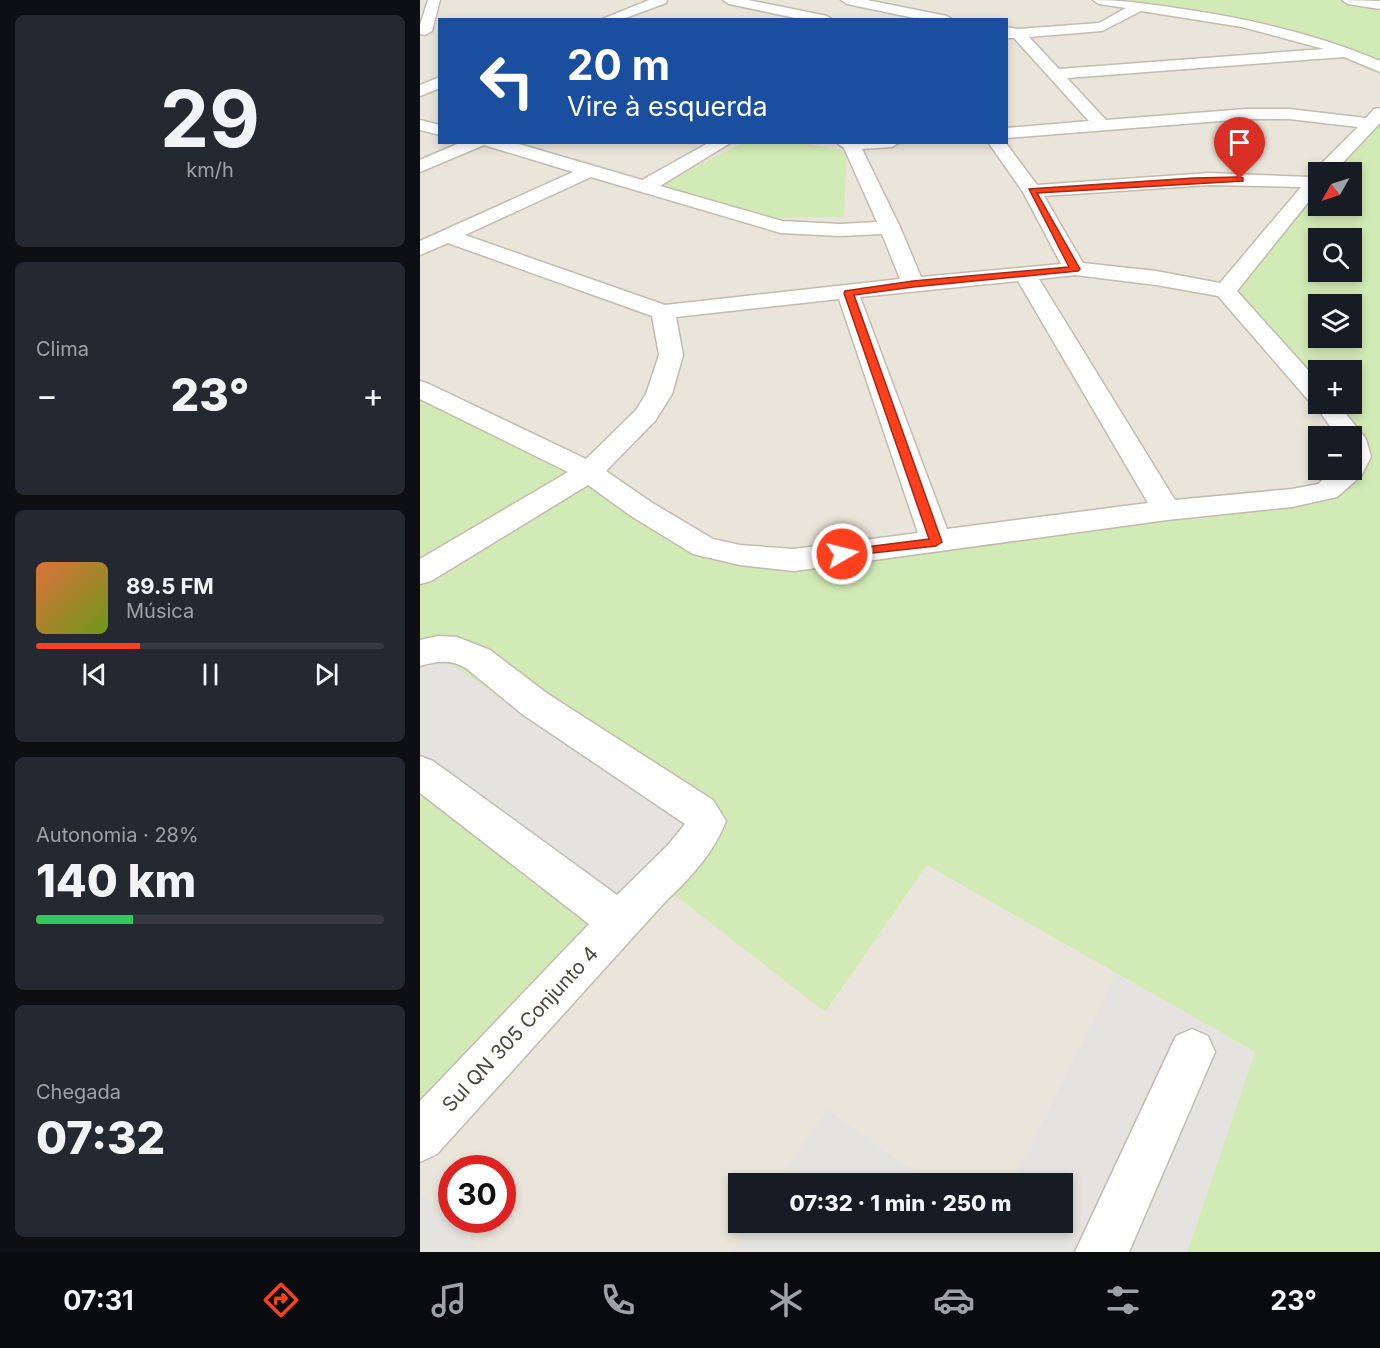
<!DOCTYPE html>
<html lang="pt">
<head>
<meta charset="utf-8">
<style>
	:root { --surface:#171b24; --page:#242831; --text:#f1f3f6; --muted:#9ea1a6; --line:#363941; --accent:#fc3f1d }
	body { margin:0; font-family:Inter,sans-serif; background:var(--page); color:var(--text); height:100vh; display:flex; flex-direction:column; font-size:22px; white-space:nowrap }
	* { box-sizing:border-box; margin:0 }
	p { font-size:20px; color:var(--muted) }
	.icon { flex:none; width:33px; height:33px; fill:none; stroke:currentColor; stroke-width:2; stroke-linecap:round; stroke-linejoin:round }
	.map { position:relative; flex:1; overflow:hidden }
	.sheet { display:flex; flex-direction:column; gap:15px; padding:15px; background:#0d0f14; width:420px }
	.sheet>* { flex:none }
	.banner { position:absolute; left:18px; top:18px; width:570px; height:126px; border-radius:0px; box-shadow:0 3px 9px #0003; background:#1a4fa0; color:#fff; overflow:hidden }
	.needle { width:39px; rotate:231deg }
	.buttons { position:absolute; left:888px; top:162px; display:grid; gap:12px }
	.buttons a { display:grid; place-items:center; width:54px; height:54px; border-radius:0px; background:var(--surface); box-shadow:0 3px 9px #0003; font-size:30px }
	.speed { position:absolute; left:18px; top:1155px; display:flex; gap:12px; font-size:30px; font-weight:700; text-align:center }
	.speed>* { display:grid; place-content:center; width:78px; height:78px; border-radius:50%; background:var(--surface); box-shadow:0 3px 9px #0003; line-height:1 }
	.speed .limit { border:9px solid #d22; background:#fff; color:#111 }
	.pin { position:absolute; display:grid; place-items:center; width:51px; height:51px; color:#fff; margin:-62px -26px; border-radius:50% 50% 50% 0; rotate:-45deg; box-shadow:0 0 6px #0007 }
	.pin .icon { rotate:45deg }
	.me { position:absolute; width:66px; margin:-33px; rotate:82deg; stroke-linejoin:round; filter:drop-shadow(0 0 4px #0008) }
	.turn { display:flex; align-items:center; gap:21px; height:126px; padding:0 30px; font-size:27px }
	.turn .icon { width:78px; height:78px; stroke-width:2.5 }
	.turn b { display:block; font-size:42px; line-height:51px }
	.big { font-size:45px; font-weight:800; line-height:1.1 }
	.sheet .card { flex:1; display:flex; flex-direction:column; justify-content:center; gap:9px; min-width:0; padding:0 21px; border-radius:9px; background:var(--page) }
	.sheet .dial { align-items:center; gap:0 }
	.dial b { font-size:78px; line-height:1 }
	.song { display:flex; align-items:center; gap:18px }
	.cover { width:72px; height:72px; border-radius:9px; background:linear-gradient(135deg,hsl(20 70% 55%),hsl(80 70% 35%)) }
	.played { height:6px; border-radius:3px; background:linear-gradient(90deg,var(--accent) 30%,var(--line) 30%) }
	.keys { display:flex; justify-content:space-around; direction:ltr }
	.heat { display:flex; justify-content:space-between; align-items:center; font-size:33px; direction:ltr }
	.charge { height:9px; border-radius:4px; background:linear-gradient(90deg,#34c759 28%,var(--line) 0) }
	.trip { position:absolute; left:308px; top:1173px; width:345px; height:60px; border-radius:0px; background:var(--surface); box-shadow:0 3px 9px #0003; font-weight:800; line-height:60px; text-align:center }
	.tab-bar { display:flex; height:96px; justify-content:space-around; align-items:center; background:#090b0e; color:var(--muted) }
	.tab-bar .icon { width:42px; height:42px }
	.tab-bar .on { color:var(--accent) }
	.tab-bar b { font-size:27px; color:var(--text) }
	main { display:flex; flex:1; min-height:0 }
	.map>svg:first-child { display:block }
	.residential { fill:#eae5da; fill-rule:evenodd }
	.green { fill:#d2eab5; fill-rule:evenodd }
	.parking { fill:#e5e3e0 }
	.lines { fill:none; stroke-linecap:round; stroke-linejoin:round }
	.minor-casing { stroke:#c2bbae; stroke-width:3 }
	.minor { fill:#fff; fill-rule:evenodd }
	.route { fill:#fc3f1d; stroke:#a42913; stroke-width:1.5 }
	.labels { text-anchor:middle; stroke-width:4.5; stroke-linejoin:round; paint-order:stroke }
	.near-street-label { font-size:20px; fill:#4b4439; stroke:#fff }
</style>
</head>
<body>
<main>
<section class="sheet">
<div class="card dial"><b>29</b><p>km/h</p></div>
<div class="card"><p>Clima</p>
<div class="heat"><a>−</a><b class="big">23°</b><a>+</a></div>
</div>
<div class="card">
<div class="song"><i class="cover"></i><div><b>89.5 FM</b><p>Música</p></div></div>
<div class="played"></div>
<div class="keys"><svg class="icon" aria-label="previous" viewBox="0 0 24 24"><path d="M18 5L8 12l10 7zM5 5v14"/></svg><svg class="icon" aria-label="pause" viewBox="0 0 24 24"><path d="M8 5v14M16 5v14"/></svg><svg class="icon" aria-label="next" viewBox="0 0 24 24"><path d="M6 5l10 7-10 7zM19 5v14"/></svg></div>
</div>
<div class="card"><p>Autonomia · 28%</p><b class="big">140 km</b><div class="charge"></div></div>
<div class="card"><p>Chegada</p><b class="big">07:32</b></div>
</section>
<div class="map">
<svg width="960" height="1252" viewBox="0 0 960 1252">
	<rect width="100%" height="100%" fill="#f6f3ec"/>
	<path class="residential" d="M0,0H960V1252H0ZM20,20H586V142H20ZM898,172H932V206H898ZM898,238H932V272H898ZM898,304H932V338H898ZM898,370H932V404H898ZM898,436H932V470H898ZM32,1168H82V1220H32ZM318,1184H642V1222H318Z"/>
	<path class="green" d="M679,0H960V72L928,52L798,20Z
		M960,113V1252H767L835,1052L507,865L405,1012L233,878L0,660V389L284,547L374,560L872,498L921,480L929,470H932L937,457L932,450V436H922L856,345L805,291L898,179V206H932V172H904ZM898,238H932V272H898ZM898,304H932V338H898ZM898,370H932V404H898Z
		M322,143H381L427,151L424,217L342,218L238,186Z
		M0,790L190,916L0,1117Z"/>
	<path class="parking" d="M12,651L274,827L190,916L0,771V660Z
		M697,975L835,1052L767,1252H309L329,1223L564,1222L569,1226L571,1223L642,1222V1184L591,1183Z
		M407,1109L510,1183H356Z
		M0,1192L14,1206L62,1252H0Z"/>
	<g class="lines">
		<defs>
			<path id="minor" d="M8,0H20L12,31L5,35L0,34V25Z
				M229,0H247L246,3L200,20H180Z
				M303,0H328L407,16L413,20H385L309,4Z
				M421,0H447L527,16L533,20H504L427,4Z
				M673,0C705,0 737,5 769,10C835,20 899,35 960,61V72L924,57L647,78L686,120L826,109H869L946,118L954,109L960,108V123L914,172H898V190L817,291L898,381V404H918L946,439L951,457L941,476L917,497L872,507L747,520L374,571L320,565L273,554L211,516L168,485L11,581L0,584V559L148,472L0,399V381L9,384L166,459L216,410L226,394L239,355L232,316L28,243L0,255V241L153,172L64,145L0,172V160L42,142H92L222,180L290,142H312L240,186L362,221L420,224L457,222L424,148L416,142H480L472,147L442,149L480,227L501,277L641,264L603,192L568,142H585L617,185L789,173L890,177L896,174L897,168L938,127L869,119H826L586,138V128L669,121L594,38H586V27L598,29L679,23L706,8L679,4ZM721,11L822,27L904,49L639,69L609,37L682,31ZM171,177L361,233L420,236L462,234L480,279L245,305L45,235ZM789,185L881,187L800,283L736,271L663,263L624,196ZM655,275L736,285L798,296L889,401L893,402L917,436H932V470H914L898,484L872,489L755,500L619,279ZM598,281L728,503L527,529L440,297ZM419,299L498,533L374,549L320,545L293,539L231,502L186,471L235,421L252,394L263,355L256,317Z
				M922,0L960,1V9L928,4Z
				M20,77V88L0,96V85Z
				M0,120L20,125V135L0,130Z
				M18,636L37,637L70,650L128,694L293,800L306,821C292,856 270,878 244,903L17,1154L0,1162V1101L169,924L0,793V756L13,761L197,895L247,846L265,824L102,714L46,668C31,659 17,661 0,666V640Z
				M772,1029L788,1036L795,1052L709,1252H655L756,1036Z"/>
		</defs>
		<use href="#minor" class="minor-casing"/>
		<use href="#minor" class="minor"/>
	</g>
	<path class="route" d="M820,177L823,178V181L617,193L660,269L658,271L493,287L434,295L522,542L516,546L417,557L415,554L417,551L422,550L509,539L424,293L425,291L493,281L649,267L609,189L774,178Z"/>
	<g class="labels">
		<g class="near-street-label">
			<text transform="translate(100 1029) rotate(-47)" y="7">Sul QN 305 Conjunto 4</text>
		</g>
	</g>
</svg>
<div class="buttons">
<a><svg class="needle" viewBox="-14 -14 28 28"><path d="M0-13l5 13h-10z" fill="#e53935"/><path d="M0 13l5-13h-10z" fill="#9ea1a6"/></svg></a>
<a><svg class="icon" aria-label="search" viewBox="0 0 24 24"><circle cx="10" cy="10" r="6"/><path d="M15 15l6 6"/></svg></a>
<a><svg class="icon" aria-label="layers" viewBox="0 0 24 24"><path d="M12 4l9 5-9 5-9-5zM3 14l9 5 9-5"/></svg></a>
<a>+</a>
<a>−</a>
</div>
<div class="speed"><div class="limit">30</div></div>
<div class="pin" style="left:820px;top:179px;background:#d93025"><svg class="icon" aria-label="arrive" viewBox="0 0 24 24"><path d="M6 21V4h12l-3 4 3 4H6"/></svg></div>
<svg class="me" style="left:422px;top:554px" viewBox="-20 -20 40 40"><circle r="17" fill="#fc3f1d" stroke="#fff" stroke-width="3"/><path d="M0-11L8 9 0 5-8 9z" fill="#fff"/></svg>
<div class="trip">07:32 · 1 min · 250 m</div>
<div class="banner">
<div class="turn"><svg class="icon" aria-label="left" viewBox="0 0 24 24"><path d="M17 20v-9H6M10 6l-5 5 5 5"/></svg><div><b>20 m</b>Vire à esquerda</div></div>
</div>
</div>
</main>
<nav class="tab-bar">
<b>07:31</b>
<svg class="icon on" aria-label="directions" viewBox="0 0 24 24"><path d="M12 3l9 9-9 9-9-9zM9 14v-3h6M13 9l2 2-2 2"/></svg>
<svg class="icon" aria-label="music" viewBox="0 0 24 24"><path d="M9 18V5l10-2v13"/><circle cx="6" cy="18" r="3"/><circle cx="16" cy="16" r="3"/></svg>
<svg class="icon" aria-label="phone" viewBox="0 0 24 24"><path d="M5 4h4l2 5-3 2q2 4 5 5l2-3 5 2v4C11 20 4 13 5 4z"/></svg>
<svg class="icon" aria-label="climate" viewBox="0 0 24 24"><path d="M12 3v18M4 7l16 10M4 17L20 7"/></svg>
<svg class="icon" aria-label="car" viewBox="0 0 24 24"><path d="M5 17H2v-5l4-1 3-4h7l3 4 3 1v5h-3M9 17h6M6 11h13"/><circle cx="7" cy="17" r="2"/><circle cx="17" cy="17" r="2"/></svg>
<svg class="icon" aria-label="filters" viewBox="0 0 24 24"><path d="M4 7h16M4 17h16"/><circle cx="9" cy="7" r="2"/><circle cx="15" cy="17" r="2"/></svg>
<b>23°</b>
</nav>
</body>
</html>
